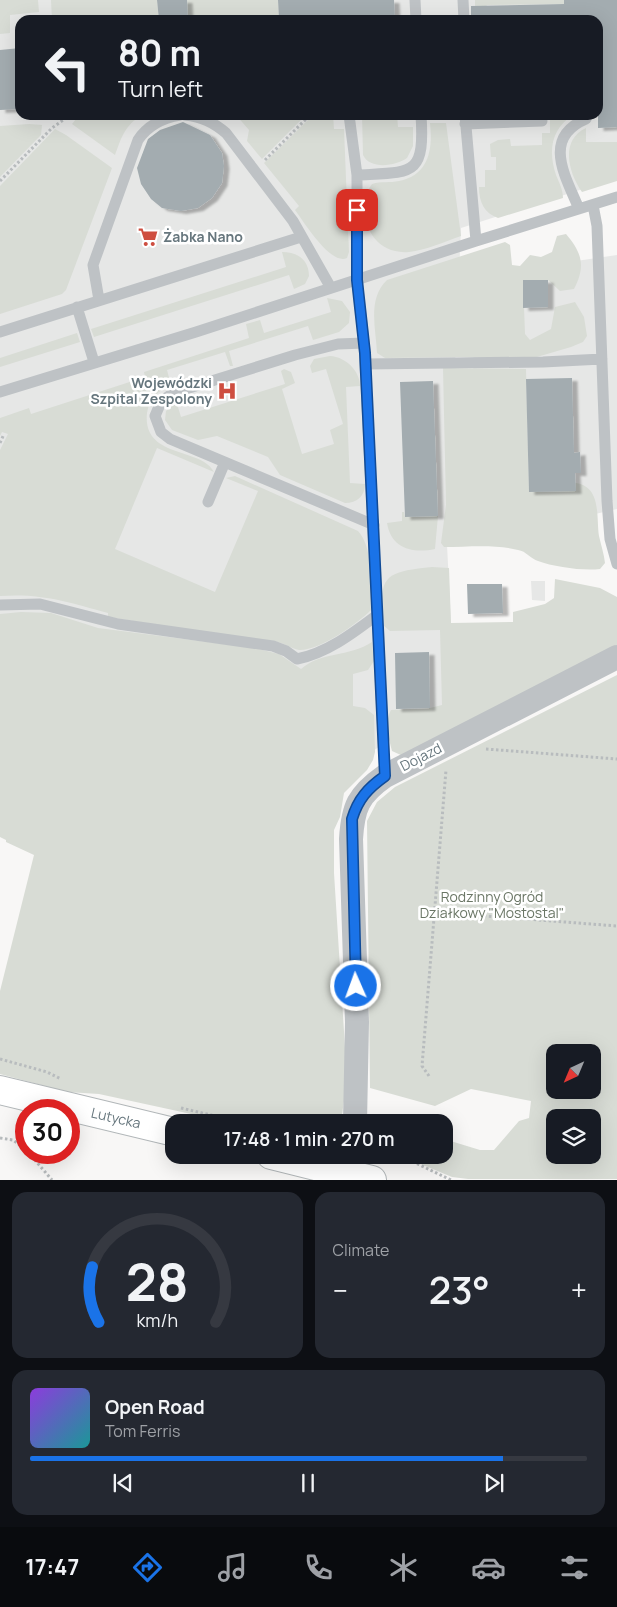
<!DOCTYPE html>
<html lang="en">
<head>
<meta charset="utf-8">
<style>
	:root { --surface:#171b24; --page:#242831; --text:#f1f3f6; --muted:#9ea1a6; --line:#363941; --accent:#1a73e8 }
	body { margin:0; font-family:Manrope,sans-serif; background:var(--page); color:var(--text); height:100vh; display:flex; flex-direction:column; font-size:19px; white-space:nowrap }
	* { box-sizing:border-box; margin:0 }
	p { font-size:16px; color:var(--muted) }
	.icon { flex:none; width:28px; height:28px; fill:none; stroke:currentColor; stroke-width:2; stroke-linecap:round; stroke-linejoin:round }
	.map { position:relative; height:1180px; overflow:hidden }
	.panel { display:flex; flex-direction:column; gap:12px; padding:12px; background:#0d0f14; flex:1 }
	.panel>* { flex:none }
	.banner { position:absolute; left:15px; top:15px; width:588px; height:105px; border-radius:15px; box-shadow:0 5px 20px #0002; background:#171b24; color:var(--text); overflow:hidden }
	.needle { width:32px; rotate:224deg }
	.fabs { position:absolute; left:546px; top:1044px; display:grid; gap:10px }
	.fabs a { display:grid; place-items:center; width:55px; height:55px; border-radius:10px; background:var(--surface); box-shadow:0 5px 20px #0002; font-size:25px }
	.speed { position:absolute; left:15px; top:1099px; display:flex; gap:10px; font-size:25px; font-weight:700; text-align:center }
	.speed>* { display:grid; place-content:center; width:65px; height:65px; border-radius:50%; background:var(--surface); box-shadow:0 5px 20px #0002; line-height:1 }
	.speed .limit { border:8px solid #d22; background:#fff; color:#111 }
	.pin { position:absolute; display:grid; place-items:center; width:42px; height:42px; color:#fff; margin:-21px; border-radius:10px; box-shadow:0 2px 8px #0006 }
	.me { position:absolute; width:55px; margin:-28px; rotate:358deg; stroke-linejoin:round; filter:drop-shadow(0 0 4px #0008) }
	.turn { display:flex; align-items:center; gap:18px; height:105px; padding:0 20px; font-size:22px }
	.turn .icon { width:65px; height:65px; stroke-width:2.5 }
	.turn b { display:block; font-size:35px; line-height:42px }
	.big { font-size:38px; font-weight:600; line-height:1.1 }
	.panel .widget { flex:1; display:flex; flex-direction:column; justify-content:center; gap:8px; min-width:0; padding:0 18px; border-radius:15px; background:var(--page) }
	.panel .dial { align-items:center; gap:0 }
	.dial svg { height:130px; overflow:visible; fill:none; stroke:var(--line); stroke-width:7; stroke-linecap:round; text-anchor:middle }
	.dial text { fill:var(--text); stroke:none }
	.song { display:flex; align-items:center; gap:15px }
	.cover { width:60px; height:60px; border-radius:8px; background:linear-gradient(135deg,hsl(270 70% 55%),hsl(180 70% 35%)) }
	.played { height:5px; border-radius:2px; background:linear-gradient(90deg,var(--accent) 85%,var(--line) 85%) }
	.keys { display:flex; justify-content:space-around; direction:ltr }
	.heat { display:flex; justify-content:space-between; align-items:center; font-size:28px; direction:ltr }
	.panel .tiles { flex:1; display:grid; gap:12px; grid-template-columns:1fr 1fr }
	.widget:last-child { grid-column:span 2 }
	.trip { position:absolute; left:165px; top:1114px; width:288px; height:50px; border-radius:15px; background:var(--surface); box-shadow:0 5px 20px #0002; font-weight:600; line-height:50px; text-align:center }
	.dock { display:flex; height:80px; justify-content:space-around; align-items:center; background:#090b0e; color:var(--muted) }
	.dock .icon { width:35px; height:35px }
	.dock .selected { color:var(--accent) }
	.dock b { font-size:22px; color:var(--text) }
	.map>svg:first-child { display:block }
	.built { fill:#e6e7e6; fill-rule:evenodd }
	.green { fill:#d8dcd5; fill-rule:evenodd }
	.building { fill:#a3acb0; filter:url(#shadow) }
	.lines { fill:none; stroke-linecap:round; stroke-linejoin:round }
	.primary-casing { stroke:#b2b7b9; stroke-width:30 }
	.path { stroke:#b8bcbe; stroke-width:3; stroke-dasharray:2.5 2.5; stroke-linecap:butt }
	.lane { stroke:#bec2c5; stroke-width:11 }
	.street { stroke:#bec2c5; stroke-width:24 }
	.primary { stroke:#fff; stroke-width:28 }
	.route-casing { stroke:#114b97; stroke-width:12 }
	.route { stroke:#1a73e8; stroke-width:9 }
	.labels { text-anchor:middle; stroke-width:5; stroke-linejoin:round; paint-order:stroke }
	.poi-label { font-size:14px; font-weight:bold; fill:#66767d; stroke:#fff; text-anchor:start }
	.street-label { font-size:14px; fill:#66767d; stroke:#fff }
	.park-label { font-size:14px; fill:#6a7665; stroke:#fff }
</style>
</head>
<body>
<div class="map">
<svg width="617" height="1180" viewBox="0 0 617 1180">
	<defs>
		<filter id="shadow"><feDropShadow dx="5.5" dy="3" stdDeviation="1" flood-color="#0004"/></filter>
	</defs>
	<rect width="100%" height="100%" fill="#f8f7f6"/>
	<path class="built" d="M0,0H617V178L461,228L447,545L455,700L329,778L0,652ZM20,20H598V115H20Z
		M617,255V509L534,528L472,522L474,276Z
		M531,581H545V601L532,600Z"/>
	<path class="green" d="M0,0H38L39,12L10,15V33L0,34Z
		M51,0H157L159,20H52Z
		M187,0H278L279,19L295,20H188Z
		M475,0H564V4L487,5L475,20Z
		M136,115L139,117C124,127 121,139 115,155L72,124L76,119Z
		M236,115H306L262,159L247,141L249,130Z
		M313,115H333L334,129H344L349,252L347,258C331,266 304,222 295,210L299,206L264,163Z
		M362,115H397L398,127H413V146L407,158C396,166 370,170 363,155Z
		M550,115H573C551,129 548,151 556,175C559,182 563,190 563,198L498,218C484,213 479,202 479,187H485V170H496V157H491L490,144L498,140L510,139L511,146L542,145V133H550Z
		M430,123H446L461,236C444,242 426,250 409,252C374,255 359,222 366,193L372,184C381,181 390,183 399,181C429,175 433,149 430,123Z
		M29,124L42,125L41,135L0,177V126Z
		M586,128V142H617V181L582,192C568,172 560,140 586,128Z
		M55,129L66,135L112,168L66,290L62,294L0,314V186Z
		M566,234C582,253 586,266 574,289L560,291L548,280H523L525,334L530,340L551,329L555,307L575,302L584,317L587,336L583,342L571,347L530,359L461,357L385,358L377,353C376,329 367,299 387,280L505,242L510,245L512,265L520,266L530,255L541,257L552,252L557,236Z
		M282,252C298,252 309,260 309,276L305,284L294,289L289,275L94,337L91,329L286,267Z
		M327,298L342,301L350,312L349,323L339,332L313,340L308,326L229,351L233,366H230L225,352L167,370L171,385C159,390 149,399 147,413C142,459 202,447 214,472L157,448L115,549L215,592L258,491L226,478L235,476L358,531C374,548 370,587 371,610C357,624 319,651 299,650C292,649 282,642 274,641C218,634 163,626 108,617V613C68,602 42,593 0,596V450L8,434L2,432L0,436V418L29,408L31,414L145,377L144,372L249,338L246,324L260,320L264,333L331,312Z
		M77,333L80,342L0,367V358Z
		M330,356C346,357 360,371 360,386L346,387L350,483L365,484C365,496 357,503 345,503L280,475L268,457L217,436L198,440L172,430L165,420L166,411L173,404H177L181,417L285,384L281,371L284,369L291,372L295,383L282,389L302,454L334,444L330,430L343,424L326,369L312,373L310,366L314,359Z
		M443,368L526,369L529,492C541,490 565,482 576,483C602,487 596,518 599,536C601,545 604,554 605,563L600,569C583,571 554,567 538,561C531,559 526,551 518,550C495,544 468,547 444,547L441,543L446,505Z
		M402,512H404L405,517L438,516L435,549C412,554 391,548 387,523L402,521Z
		M432,567L449,568L451,623L513,622V612L545,604L554,598L555,579L600,588L617,597V645L403,756L392,751C389,739 384,722 391,710L430,708L442,705L440,630L390,631L383,625C379,576 383,572 432,567Z
		M21,612L51,613L98,628L254,648L279,654L301,669C322,651 350,657 372,642L374,661L368,670L353,674V706L365,708L374,715L375,752L373,760L367,770L344,793L340,817L334,830V873L347,1079L341,1122H228L99,1094L67,1092L0,1074V991L34,855L6,842V840L0,837V614Z
		M617,675V1179H468L452,1177L399,1155H444V1139L480,1150H494L519,1121L529,1118L531,1101L471,1089L435,1106L370,1088L367,821L377,802L395,787ZM555,1052H592V1090H555ZM555,1118H592V1155H555Z"/>
	<path class="building" d="M157,0H187L188,20H159Z
		M278,0H394L395,20L279,19Z
		M564,0H617V127L598,128V20H471V6L564,4Z
		M20,48V109L0,110V50Z
		M183,122L210,135L222,153L224,166L222,183L212,198L198,208L181,211L162,208L151,199L141,184L137,168L148,139L160,130Z
		M523,280H548V307L523,308Z
		M572,378L574,453L580,452L581,473H575L576,491L529,492L526,379Z
		M433,381L438,516L405,517L400,382Z
		M467,584H502L503,613L468,614Z
		M429,652L430,708L396,709L395,653Z"/>
	<g class="lines">
		<defs>
			<path id="primary" d="M0,1090L174,1132
				M271,1155L372,1180"/>
		</defs>
		<use href="#primary" class="primary-casing"/>
		<path class="path" d="M265,160L310,115
			M0,181L52,128L66,118L97,115
			M0,443L4,434
			M486,749L617,759
			M434,912L617,926
			M0,1059L47,1072L61,1079
			M429,1076L422,1066L446,770
			M181,1108L241,1122
			M0,1138L13,1140L26,1150
			M28,1152L52,1180
			M399,1155L451,1180"/>
		<path class="lane" d="M415,0L416,20
			M463,0L464,20
			M185,115C202,117 213,122 226,133L293,221L331,288
			M349,115L357,175
			M465,115L476,241
			M465,124L542,121
			M593,205L597,226L607,501L610,539L617,564
			M579,209C566,177 541,138 586,119
			M99,300L93,265L138,140C148,125 162,118 180,115
			M77,307L94,362
			M0,332L301,237
			M364,343L338,344L295,355L173,393L161,402L155,416L161,432L170,439L374,525
			M365,364L543,362L602,359
			M0,392L196,332L476,241L617,197
			M208,502L225,462
			M0,605L40,604L118,624L273,646L286,651L297,659C327,653 353,633 377,615
			M385,776L364,343L357,280V175C413,172 425,177 421,115"/>
		<path class="street" d="M355,1122L357,1022L351,839C353,807 358,795 385,776L617,657
			M346,1180L350,1155"/>
		<use href="#primary" class="primary"/>
	</g>
	<g class="lines">
		<defs>
			<path id="route" d="M356,986L352,819C358,799 368,788 385,776L365,353L357,280V210"/>
		</defs>
		<use href="#route" class="route-casing"/>
		<use href="#route" class="route"/>
	</g>
	<defs>
		<symbol id="supermarket-bare" viewBox="-9 -9 18 18"><path d="M-6-5.5h2.5l.6 2H6L4.5 2H-2.5L-4.4-4H-6ZM-1.5 3.2a1.3 1.3 0 1 0 .1 0ZM3 3.2a1.3 1.3 0 1 0 .1 0Z" fill="#ce4e40" stroke="#fff" stroke-width="2.5" paint-order="stroke"/></symbol>
		<symbol id="hospital-bare" viewBox="-9 -9 18 18"><path d="M-5-5h3v3.5h4V-5h3V5h-3V1.5h-4V5h-3Z" fill="#ce4e40" stroke="#fff" stroke-width="2.5" paint-order="stroke"/></symbol>
	</defs>
	<g fill-rule="evenodd">
		<use href="#supermarket-bare" x="134" y="223" width="28" height="28"/>
		<use href="#hospital-bare" x="213" y="377" width="28" height="28"/>
	</g>
	<g class="labels">
		<g class="poi-label">
			<text x="163" y="242">Żabka Nano</text>
			<text x="212" y="388" text-anchor="end">Wojewódzki<tspan x="212" dy="16">Szpital Zespolony</tspan></text>
		</g>
		<g class="street-label">
			<text transform="translate(421 757) rotate(-27)" y="5">Dojazd</text>
			<text transform="translate(116 1118) rotate(13)" y="5">Lutycka</text>
		</g>
		<g class="park-label">
			<text x="492" y="902">Rodzinny Ogród<tspan x="492" dy="16">Działkowy "Mostostal"</tspan></text>
		</g>
	</g>
</svg>
<div class="fabs">
<a><svg class="needle" viewBox="-14 -14 28 28"><path d="M0-13l5 13h-10z" fill="#e53935"/><path d="M0 13l5-13h-10z" fill="#9ea1a6"/></svg></a>
<a><svg class="icon" aria-label="layers" viewBox="0 0 24 24"><path d="M12 4l9 5-9 5-9-5zM3 14l9 5 9-5"/></svg></a>
</div>
<div class="speed"><div class="limit">30</div></div>
<div class="pin" style="left:357px;top:210px;background:#d93025"><svg class="icon" aria-label="arrive" viewBox="0 0 24 24"><path d="M6 21V4h12l-3 4 3 4H6"/></svg></div>
<svg class="me" style="left:356px;top:986px" viewBox="-20 -20 40 40"><circle r="17" fill="#1a73e8" stroke="#fff" stroke-width="3"/><path d="M0-11L8 9 0 5-8 9z" fill="#fff"/></svg>
<div class="trip">17:48 · 1 min · 270 m</div>
<div class="banner">
<div class="turn"><svg class="icon" aria-label="left" viewBox="0 0 24 24"><path d="M17 20v-9H6M10 6l-5 5 5 5"/></svg><div><b>80 m</b>Turn left</div></div>
</div>
</div>
<section class="panel">
<div class="tiles">
<div class="widget dial"><svg viewBox="0 0 100 80">
<path d="M14 69A42 42 0 1 1 86 69"/>
<path d="M14 69A42 42 0 0 1 10 35" stroke="#1a73e8"/>
<text x="50" y="56" font-size="32" font-weight="700">28</text>
<text x="50" y="72" font-size="11">km/h</text>
</svg></div>
<div class="widget"><p>Climate</p>
<div class="heat"><a>−</a><b class="big">23°</b><a>+</a></div>
</div>
<div class="widget">
<div class="song"><i class="cover"></i><div><b>Open Road</b><p>Tom Ferris</p></div></div>
<div class="played"></div>
<div class="keys"><svg class="icon" aria-label="previous" viewBox="0 0 24 24"><path d="M18 5L8 12l10 7zM5 5v14"/></svg><svg class="icon" aria-label="pause" viewBox="0 0 24 24"><path d="M8 5v14M16 5v14"/></svg><svg class="icon" aria-label="next" viewBox="0 0 24 24"><path d="M6 5l10 7-10 7zM19 5v14"/></svg></div>
</div>
</div>
</section>
<nav class="dock">
<b>17:47</b>
<svg class="icon selected" aria-label="directions" viewBox="0 0 24 24"><path d="M12 3l9 9-9 9-9-9zM9 14v-3h6M13 9l2 2-2 2"/></svg>
<svg class="icon" aria-label="music" viewBox="0 0 24 24"><path d="M9 18V5l10-2v13"/><circle cx="6" cy="18" r="3"/><circle cx="16" cy="16" r="3"/></svg>
<svg class="icon" aria-label="phone" viewBox="0 0 24 24"><path d="M5 4h4l2 5-3 2q2 4 5 5l2-3 5 2v4C11 20 4 13 5 4z"/></svg>
<svg class="icon" aria-label="climate" viewBox="0 0 24 24"><path d="M12 3v18M4 7l16 10M4 17L20 7"/></svg>
<svg class="icon" aria-label="car" viewBox="0 0 24 24"><path d="M5 17H2v-5l4-1 3-4h7l3 4 3 1v5h-3M9 17h6M6 11h13"/><circle cx="7" cy="17" r="2"/><circle cx="17" cy="17" r="2"/></svg>
<svg class="icon" aria-label="filters" viewBox="0 0 24 24"><path d="M4 7h16M4 17h16"/><circle cx="9" cy="7" r="2"/><circle cx="15" cy="17" r="2"/></svg>
</nav>
</body>
</html>
